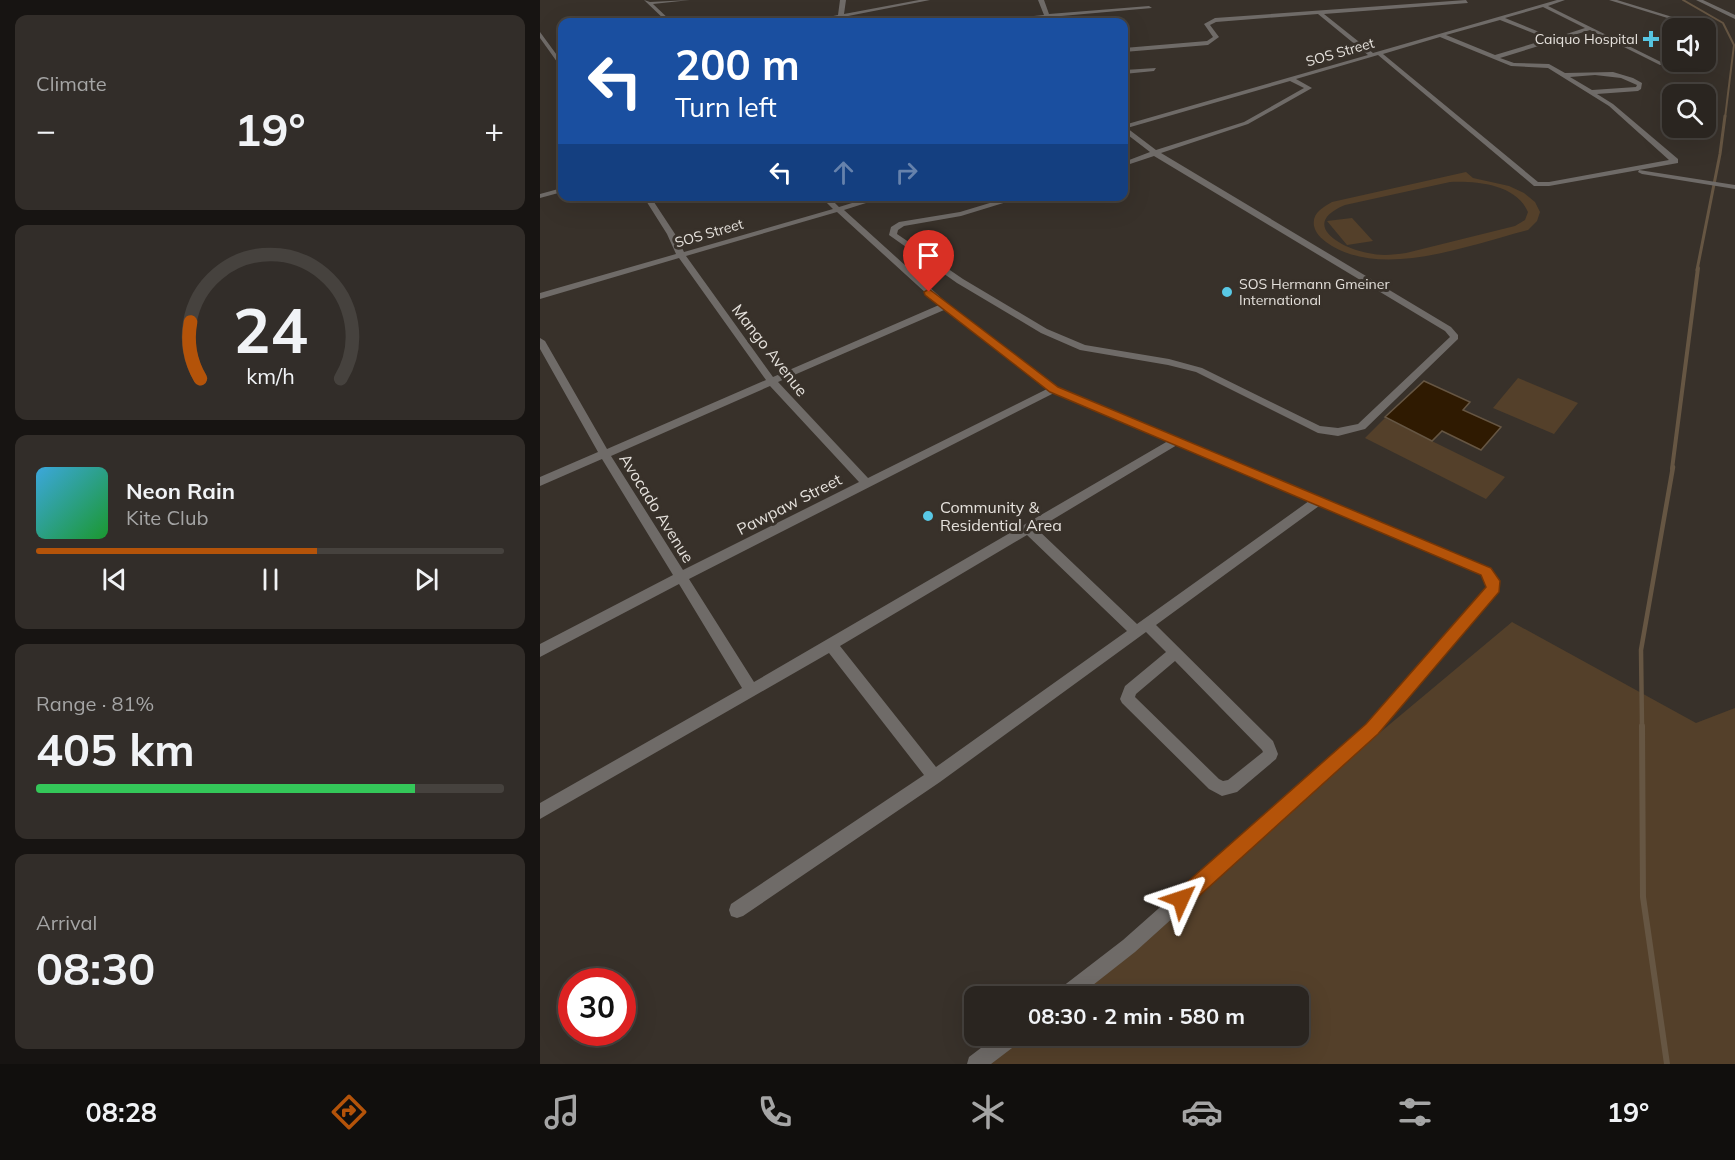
<!DOCTYPE html>
<html lang="en">
<head>
<meta charset="utf-8">
<style>
	:root { --surface:#2a2520; --page:#322d29; --text:#f1f3f6; --muted:#a5a5a5; --line:#46423e; --accent:#b45309 }
	body { margin:0; font-family:Mulish,sans-serif; background:var(--page); color:var(--text); height:100vh; display:flex; flex-direction:column; font-size:22px; white-space:nowrap }
	* { box-sizing:border-box; margin:0 }
	p { font-size:20px; color:var(--muted) }
	.icon { flex:none; width:33px; height:33px; fill:none; stroke:currentColor; stroke-width:2; stroke-linecap:round; stroke-linejoin:round }
	.map { position:relative; flex:1; overflow:hidden }
	.drawer { display:flex; flex-direction:column; gap:15px; padding:15px; background:#171412; width:540px }
	.drawer>* { flex:none }
	.hud { position:absolute; left:18px; top:18px; width:570px; height:183px; border-radius:12px; box-shadow:0 6px 24px #0002,0 0 0 2px var(--line); background:#1a4fa0; color:#fff; overflow:hidden }
	.buttons { position:absolute; left:1122px; top:18px; display:grid; gap:12px }
	.buttons a { display:grid; place-items:center; width:54px; height:54px; border-radius:12px; background:var(--surface); box-shadow:0 6px 24px #0002,0 0 0 2px var(--line); font-size:30px }
	.speed { position:absolute; left:18px; top:968px; display:flex; gap:12px; font-size:30px; font-weight:700; text-align:center }
	.speed>* { display:grid; place-content:center; width:78px; height:78px; border-radius:50%; background:var(--surface); box-shadow:0 6px 24px #0002,0 0 0 2px var(--line); line-height:1 }
	.speed .limit { border:9px solid #d22; background:#fff; color:#111 }
	.pin { position:absolute; display:grid; place-items:center; width:51px; height:51px; color:#fff; margin:-62px -26px; border-radius:50% 50% 50% 0; rotate:-45deg; box-shadow:0 0 6px #0007 }
	.pin .icon { rotate:45deg }
	.me { position:absolute; width:66px; margin:-33px; rotate:48deg; stroke-linejoin:round; filter:drop-shadow(0 0 4px #0008) }
	.turn { display:flex; align-items:center; gap:21px; height:126px; padding:0 18px; font-size:27px }
	.turn .icon { width:78px; height:78px; stroke-width:2.5 }
	.turn b { display:block; font-size:42px; line-height:51px }
	.lanes { display:flex; align-items:center; height:57px; padding:0 18px; background:#0003; justify-content:center; gap:30px; direction:ltr }
	.lanes .off { opacity:.35 }
	.big { font-size:45px; font-weight:700; line-height:1.1 }
	.drawer .card { flex:1; display:flex; flex-direction:column; justify-content:center; gap:9px; min-width:0; padding:0 21px; border-radius:12px; background:var(--page) }
	.drawer .dial { align-items:center; gap:0 }
	.dial svg { height:156px; overflow:visible; fill:none; stroke:var(--line); stroke-width:7; stroke-linecap:round; text-anchor:middle }
	.dial text { fill:var(--text); stroke:none }
	.song { display:flex; align-items:center; gap:18px }
	.cover { width:72px; height:72px; border-radius:9px; background:linear-gradient(135deg,hsl(200 70% 55%),hsl(130 70% 35%)) }
	.played { height:6px; border-radius:3px; background:linear-gradient(90deg,var(--accent) 60%,var(--line) 60%) }
	.keys { display:flex; justify-content:space-around; direction:ltr }
	.heat { display:flex; justify-content:space-between; align-items:center; font-size:33px; direction:ltr }
	.charge { height:9px; border-radius:4px; background:linear-gradient(90deg,#34c759 81%,var(--line) 0) }
	.trip { position:absolute; left:424px; top:986px; width:345px; height:60px; border-radius:12px; background:var(--surface); box-shadow:0 6px 24px #0002,0 0 0 2px var(--line); font-weight:700; line-height:60px; text-align:center }
	.dock { display:flex; height:96px; justify-content:space-around; align-items:center; background:#110f0d; color:var(--muted) }
	.dock .icon { width:42px; height:42px }
	.dock .current { color:var(--accent) }
	.dock b { font-size:27px; color:var(--text) }
	main { display:flex; flex:1; min-height:0 }
	.map>svg:first-child { display:block }
	.green { fill:#54402a; fill-rule:evenodd }
	.water { fill:#2f1a01; stroke:#665643; stroke-width:1.5 }
	.lines { fill:none; stroke-linecap:round; stroke-linejoin:round }
	.stream-far4 { stroke:#665643; stroke-width:2 }
	.stream-far3 { stroke:#665643; stroke-width:3 }
	.stream-far2 { stroke:#665643; stroke-width:4 }
	.stream-far1 { stroke:#665643; stroke-width:4.5 }
	.stream { stroke:#665643; stroke-width:6 }
	.street { fill:#6f6b68; fill-rule:evenodd }
	.route { fill:#b45309; stroke:#753606; stroke-width:1.5 }
	.poi-dot { fill:#59c8e5; stroke:#38312a; stroke-width:2 }
	.labels { text-anchor:middle; stroke-width:6; stroke-linejoin:round; paint-order:stroke }
	.far-poi-label { font-size:14px; fill:#e5e1dc; stroke:#38312a; text-anchor:end }
	.far-street-label { font-size:14px; fill:#e5e1dc; stroke:#38312a }
	.street-label { font-size:16px; fill:#e5e1dc; stroke:#38312a }
	.poi-label { font-size:16px; fill:#e5e1dc; stroke:#38312a; text-anchor:start }
</style>
</head>
<body>
<main>
<section class="drawer">
<div class="card"><p>Climate</p>
<div class="heat"><a>−</a><b class="big">19°</b><a>+</a></div>
</div>
<div class="card dial"><svg viewBox="0 0 100 80">
<path d="M14 69A42 42 0 1 1 86 69"/>
<path d="M14 69A42 42 0 0 1 9 40" stroke="#b45309"/>
<text x="50" y="56" font-size="32" font-weight="700">24</text>
<text x="50" y="72" font-size="11">km/h</text>
</svg></div>
<div class="card">
<div class="song"><i class="cover"></i><div><b>Neon Rain</b><p>Kite Club</p></div></div>
<div class="played"></div>
<div class="keys"><svg class="icon" aria-label="previous" viewBox="0 0 24 24"><path d="M18 5L8 12l10 7zM5 5v14"/></svg><svg class="icon" aria-label="pause" viewBox="0 0 24 24"><path d="M8 5v14M16 5v14"/></svg><svg class="icon" aria-label="next" viewBox="0 0 24 24"><path d="M6 5l10 7-10 7zM19 5v14"/></svg></div>
</div>
<div class="card"><p>Range · 81%</p><b class="big">405 km</b><div class="charge"></div></div>
<div class="card"><p>Arrival</p><b class="big">08:30</b></div>
</section>
<div class="map">
<svg width="1195" height="1064" viewBox="0 0 1195 1064">
	<rect width="100%" height="100%" fill="#38312a"/>
	<path class="green" d="M926,172L933,178L969,186L984,193L995,202L1000,212L997,221L988,230C929,245 847,278 792,246C784,241 776,235 774,226C772,213 782,208 792,202ZM910,182C936,181 976,184 988,212L985,220L975,226L866,253C853,255 840,256 828,253C800,248 759,224 805,205Z
		M812,218L833,241L807,245L787,221Z
		M978,378L1038,403L1014,434L953,408Z
		M845,418L965,477L946,499L825,438Z
		M972,622L1156,723L1195,708V1064H444L479,1035H759V996H525Z"/>
	<path class="water" d="M884,381L930,402L923,410L961,427L941,450L902,431L892,441L845,417Z"/>
	<g class="lines">
		<path class="stream-far4" d="M1143,0L1183,23L1194,45L1185,118"/>
		<path class="stream-far3" d="M1157,270L1180,154L1185,116"/>
		<path class="stream-far2" d="M1132,469L1158,268"/>
		<path class="stream-far1" d="M1102,727L1101,650L1133,467"/>
		<path class="stream" d="M1102,726L1103,897L1127,1064"/>
		<path class="street" d="M104,0L110,2L150,0L113,4L132,22H127Z
			M300,0H306L304,14L379,0H390L303,17L300,22L297,21L298,18L274,22H265L298,15Z
			M498,0H504L509,14L609,6L612,8L510,17L511,22H507L505,18L431,22L504,15Z
			M926,0L928,3L784,14L833,53L1017,0H1025L1008,6L1125,64L1120,65L1050,30L960,58L974,63L1009,64L1025,73L1073,72L1093,78L1102,83L1101,89L1098,91L1057,94L1073,104L1138,159V163L1009,186H994L838,55L756,79L772,88L708,124L621,153L911,327L918,335V339L825,429L798,436L778,433L656,372L628,365L540,350L501,333L417,283L349,235L351,227L359,222L420,212L473,196H486L421,216L364,226L358,230L357,234L423,279L507,329L545,345L629,359L662,368L780,426L798,428L818,424L910,337L905,331L614,156L584,166V162L610,152L584,132V125L828,55L778,14L676,22L670,25L679,37L668,45L584,52V48L667,41L673,37L664,24L675,18ZM1003,7L1045,28L1014,38L965,18ZM960,20L1008,39L955,55L906,35ZM900,37L971,66L1008,68L1069,106L1129,160L1009,182H998L843,54ZM1055,75L1081,78L1097,85L1096,87L1052,90L1030,77ZM750,81L764,88L704,122L616,150L587,128Z
			M1069,0H1077L1165,27L1160,28Z
			M1156,0H1163L1195,15V19Z
			M0,32L22,62V67L20,66L0,38Z
			M616,68L614,71L584,74V70Z
			M1099,170L1195,185V189L1102,174L1098,172Z
			M22,188V192L0,198V194Z
			M103,196H110L135,234L144,252L293,209L280,196H288L299,207L335,196H348L304,210L408,304L518,387L950,568L959,581L960,588L837,734L595,952L539,996H515L518,990L583,940L827,724L947,587L942,574L779,506L616,625L733,741L738,754L736,759L697,792L682,796L669,789L582,703L580,699L585,686L626,652L606,632L400,782L203,916L197,918L191,916L189,910L191,904L384,775L289,653L0,819V803L202,688L139,584L0,657V644L133,575L62,459L0,486V477L58,452L0,349V338L5,341L67,449L226,380L139,258L0,299V293L136,254L127,234ZM297,212L399,305L233,377L146,256ZM404,310L507,389L328,478L238,382ZM230,386L319,482L143,570L71,456ZM514,393L628,441L214,682L149,579ZM637,445L769,501L597,624L497,529ZM487,535L587,631L396,767L300,646ZM635,661L722,750L723,752L688,780L683,781L679,779L595,697L596,694Z
			M458,1035H482L480,1042L451,1064H427L429,1057Z"/>
	</g>
	<path class="route" d="M389,289L518,387L951,568L960,581L959,592L838,734L648,906L641,909L635,906L632,899L635,893L826,724L946,587L941,575L510,392L385,295L384,292Z"/>
	<g class="poi-dot">
		<path d="M1108 30h6v6h6v6h-6v6h-6v-6h-6v-6h6z"/>
		<circle cx="687" cy="292" r="6"/>
		<circle cx="388" cy="516" r="6"/>
	</g>
	<g class="labels">
		<g class="far-poi-label">
			<text x="1098" y="44">Caiquo Hospital</text>
			<text x="699" y="289" text-anchor="start">SOS Hermann Gmeiner<tspan x="699" dy="16">International</tspan></text>
		</g>
		<g class="far-street-label">
			<text transform="translate(800 52) rotate(-16)" y="5">SOS Street</text>
			<text transform="translate(169 233) rotate(-16)" y="5">SOS Street</text>
		</g>
		<g class="street-label">
			<text transform="translate(230 350) rotate(52)" y="6">Mango Avenue</text>
			<text transform="translate(249 504) rotate(-27)" y="6">Pawpaw Street</text>
			<text transform="translate(117 508) rotate(58)" y="6">Avocado Avenue</text>
		</g>
		<g class="poi-label">
			<text x="400" y="513">Community &amp;<tspan x="400" dy="18">Residential Area</tspan></text>
		</g>
	</g>
</svg>
<div class="buttons">
<a><svg class="icon" aria-label="sound" viewBox="0 0 24 24"><path d="M4 9h4l5-4v14l-5-4H4zM17 9q2 3 0 6"/></svg></a>
<a><svg class="icon" aria-label="search" viewBox="0 0 24 24"><circle cx="10" cy="10" r="6"/><path d="M15 15l6 6"/></svg></a>
</div>
<div class="speed"><div class="limit">30</div></div>
<div class="pin" style="left:389px;top:292px;background:#d93025"><svg class="icon" aria-label="arrive" viewBox="0 0 24 24"><path d="M6 21V4h12l-3 4 3 4H6"/></svg></div>
<svg class="me" style="left:641px;top:899px" viewBox="-20 -20 40 40"><path d="M0-17L14 15 0 8-14 15z" fill="#b45309" stroke="#fff" stroke-width="4"/></svg>
<div class="trip">08:30 · 2 min · 580 m</div>
<div class="hud">
<div class="turn"><svg class="icon" aria-label="left" viewBox="0 0 24 24"><path d="M17 20v-9H6M10 6l-5 5 5 5"/></svg><div><b>200 m</b>Turn left</div></div>
<div class="lanes"><svg class="icon" aria-label="left" viewBox="0 0 24 24"><path d="M17 20v-9H6M10 6l-5 5 5 5"/></svg><svg class="icon off" aria-label="ahead" viewBox="0 0 24 24"><path d="M12 20V5M6 11l6-6 6 6"/></svg><svg class="icon off" aria-label="right" viewBox="0 0 24 24"><path d="M7 20v-9h11M14 6l5 5-5 5"/></svg></div>
</div>
</div>
</main>
<nav class="dock">
<b>08:28</b>
<svg class="icon current" aria-label="directions" viewBox="0 0 24 24"><path d="M12 3l9 9-9 9-9-9zM9 14v-3h6M13 9l2 2-2 2"/></svg>
<svg class="icon" aria-label="music" viewBox="0 0 24 24"><path d="M9 18V5l10-2v13"/><circle cx="6" cy="18" r="3"/><circle cx="16" cy="16" r="3"/></svg>
<svg class="icon" aria-label="phone" viewBox="0 0 24 24"><path d="M5 4h4l2 5-3 2q2 4 5 5l2-3 5 2v4C11 20 4 13 5 4z"/></svg>
<svg class="icon" aria-label="climate" viewBox="0 0 24 24"><path d="M12 3v18M4 7l16 10M4 17L20 7"/></svg>
<svg class="icon" aria-label="car" viewBox="0 0 24 24"><path d="M5 17H2v-5l4-1 3-4h7l3 4 3 1v5h-3M9 17h6M6 11h13"/><circle cx="7" cy="17" r="2"/><circle cx="17" cy="17" r="2"/></svg>
<svg class="icon" aria-label="filters" viewBox="0 0 24 24"><path d="M4 7h16M4 17h16"/><circle cx="9" cy="7" r="2"/><circle cx="15" cy="17" r="2"/></svg>
<b>19°</b>
</nav>
</body>
</html>
